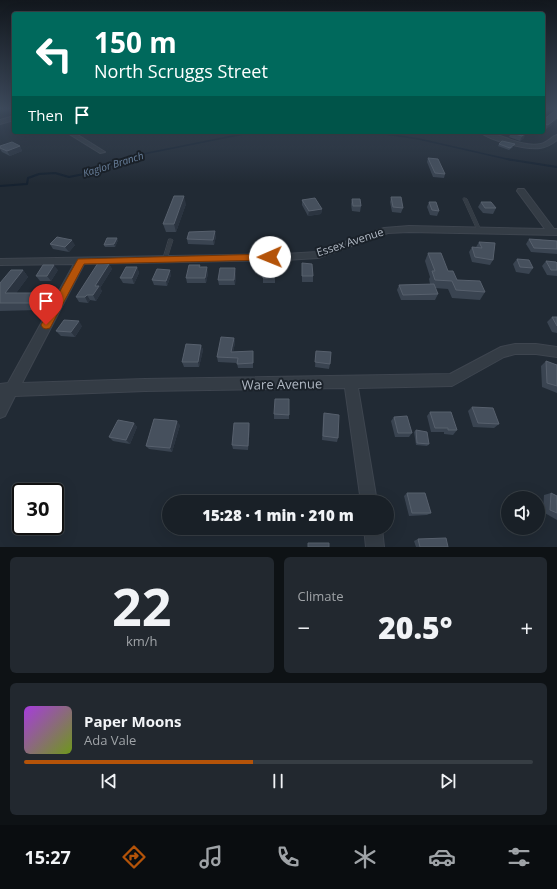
<!DOCTYPE html>
<html lang="en">
<head>
<meta charset="utf-8">
<style>
	:root { --surface:#192027; --page:#22282f; --text:#f1f3f6; --muted:#9fa3a7; --line:#373e44; --accent:#b45309 }
	body { margin:0; font-family:"Open Sans",sans-serif; background:var(--page); color:var(--text); height:100vh; display:flex; flex-direction:column; font-size:15px; white-space:nowrap }
	* { box-sizing:border-box; margin:0 }
	p { font-size:13px; color:var(--muted) }
	.icon { flex:none; width:22px; height:22px; fill:none; stroke:currentColor; stroke-width:2; stroke-linecap:round; stroke-linejoin:round }
	.map { position:relative; height:547px; overflow:hidden }
	.panel { display:flex; flex-direction:column; gap:10px; padding:10px; background:#0e1215; flex:1 }
	.panel>* { flex:none }
	.hud { position:absolute; left:12px; top:12px; width:533px; height:122px; border-radius:4px; box-shadow:0 4px 16px #0002,0 0 0 1px var(--line); background:#00695c; color:#fff; overflow:hidden }
	.tools { position:absolute; left:501px; top:491px; display:grid; gap:8px }
	.tools a { display:grid; place-items:center; width:44px; height:44px; border-radius:50%; background:var(--surface); box-shadow:0 4px 16px #0002,0 0 0 1px var(--line); font-size:20px }
	.speed { position:absolute; left:12px; top:483px; display:flex; gap:8px; font-size:20px; font-weight:700; text-align:center }
	.speed>* { display:grid; place-content:center; width:52px; height:52px; border-radius:50%; background:var(--surface); box-shadow:0 4px 16px #0002,0 0 0 1px var(--line); line-height:1 }
	.speed .limit { border:2px solid #111; border-radius:6px; background:#fff; color:#111 }
	.pin { position:absolute; display:grid; place-items:center; width:34px; height:34px; color:#fff; margin:-41px -17px; border-radius:50% 50% 50% 0; rotate:-45deg; box-shadow:0 0 4px #0007 }
	.pin .icon { rotate:45deg }
	.me { position:absolute; width:44px; margin:-22px; rotate:269deg; stroke-linejoin:round; filter:drop-shadow(0 0 3px #0008) }
	.turn { display:flex; align-items:center; gap:14px; height:84px; padding:0 16px; font-size:18px }
	.turn .icon { width:52px; height:52px; stroke-width:2.5 }
	.turn b { display:block; font-size:28px; line-height:34px }
	.then { display:flex; align-items:center; height:38px; padding:0 16px; background:#0003; gap:8px; font-size:15px }
	.big { font-size:30px; font-weight:800; line-height:1.1 }
	.panel .tile { flex:1; display:flex; flex-direction:column; justify-content:center; gap:6px; min-width:0; padding:0 14px; border-radius:6px; background:var(--page) }
	.panel .dial { align-items:center; gap:0 }
	.dial b { font-size:52px; line-height:1 }
	.song { display:flex; align-items:center; gap:12px }
	.cover { width:48px; height:48px; border-radius:6px; background:linear-gradient(135deg,hsl(280 70% 55%),hsl(80 70% 35%)) }
	.played { height:4px; border-radius:2px; background:linear-gradient(90deg,var(--accent) 45%,var(--line) 45%) }
	.keys { display:flex; justify-content:space-around; direction:ltr }
	.heat { display:flex; justify-content:space-between; align-items:center; font-size:22px; direction:ltr }
	.panel .tiles { flex:1; display:grid; gap:10px; grid-template-columns:1fr 1fr }
	.tile:last-child { grid-column:span 2 }
	.trip { position:absolute; left:162px; top:495px; width:232px; height:40px; border-radius:20px; background:var(--surface); box-shadow:0 4px 16px #0002,0 0 0 1px var(--line); font-weight:800; line-height:40px; text-align:center }
	.tab-bar { display:flex; height:64px; justify-content:space-around; align-items:center; background:#0a0d10; color:var(--muted) }
	.tab-bar .icon { width:28px; height:28px }
	.tab-bar .on { color:var(--accent) }
	.tab-bar b { font-size:18px; color:var(--text) }
	.map>svg:first-child { display:block }
	.lines { fill:none; stroke-linecap:round; stroke-linejoin:round }
	.stream-far1 { stroke:#162230; stroke-width:1.5 }
	.stream { stroke:#162230; stroke-width:2 }
	.lane-casing { stroke:#3e454f; stroke-width:1 }
	.street-casing { stroke:#3e454f; stroke-width:2 }
	.lane { fill:#343c45; fill-rule:evenodd }
	.street { fill:#343c45; fill-rule:evenodd }
	.wall { fill:#3a4451 }
	.shaded-wall { fill:#2b3440 }
	.building { fill:#46505d; stroke:#57606d }
	.route { fill:#b45309; stroke:#753606 }
	.labels { text-anchor:middle; stroke-width:4; stroke-linejoin:round; paint-order:stroke }
	.far-water-label { font-size:10px; font-style:italic; fill:#6b829e; stroke:#1a2129 }
	.street-label { font-size:11px; fill:#afb7c2; stroke:#1a2129 }
	.near-street-label { font-size:13px; fill:#afb7c2; stroke:#1a2129 }
</style>
</head>
<body>
<div class="map">
<svg width="557" height="547" viewBox="0 0 557 547">
	<rect width="100%" height="100%" fill="#212a34"/>
	<g class="lines">
		<path class="stream-far1" d="M373,132L419,139L511,160
			M122,160L143,154L253,132"/>
		<path class="stream" d="M507,159L557,167
			M0,186L27,184L28,178L39,174L55,173L69,177L89,173L101,166L126,159"/>
		<defs>
			<path id="lane" d="M464,198H465L467,199L481,230V231H477V230L463,199Z
				M169,239H171L173,240L167,259L165,261L163,259Z"/>
			<path id="street" d="M14,116V120L0,124V120Z
				M66,132H73L105,152L100,153Z
				M480,132C501,132 519,148 541,144C547,143 551,137 557,135V140C552,144 547,147 540,148C526,150 491,141 480,132Z
				M518,189H524L554,229H557V235L409,232L388,233L318,258L285,260L84,264L22,383L145,379L450,374L501,347L515,344H536L557,347V357L536,354H515L504,357L452,386L358,388L377,502H361L345,388L145,391L15,396L5,416L0,418V384L8,383L74,264L0,265V259L285,254L317,252L384,228L409,226L545,229L517,191Z
				M364,528H382L384,547H366Z"/>
		</defs>
		<use href="#lane" class="lane-casing"/>
		<use href="#street" class="street-casing"/>
		<use href="#lane" class="lane"/>
		<use href="#street" class="street"/>
	</g>
	<path class="wall" d="M543,120L553,124L546,129L543,128Z
		M522,132L524,138L520,141L509,137L511,133Z
		M499,144L513,147L509,150L498,146Z
		M0,146H20L22,151L10,156L2,152L0,149Z
		M428,158L445,174L444,178L433,177L427,162Z
		M391,197L403,208L401,213L392,212L390,202Z
		M352,199L361,206L360,212L352,211L351,204Z
		M302,200L322,209L321,214L308,216L302,205Z
		M429,202L439,211L437,216L430,215L427,207Z
		M481,202L496,208L493,214L483,213L478,207Z
		M186,204L176,232H166L163,224Z
		M216,236L214,245L188,244L187,239Z
		M529,239L557,241V254L531,252L526,244Z
		M118,240L115,247H105L104,245Z
		M479,242L493,260L490,265L472,262L469,252L472,247H476Z
		M50,244L75,245L69,252L53,249Z
		M428,253L448,271L457,280L485,292L480,300L452,298L448,289L435,288L438,294L435,300H401L397,290L399,285L430,284L429,279L430,277L425,261Z
		M517,259L533,268L529,274L516,272L513,264Z
		M546,261L557,263V276L547,275L542,266Z
		M263,263L275,264V283H263Z
		M302,263L313,276V282H302Z
		M109,264L112,269L100,288L102,291L96,301L90,300L88,303L79,302L76,297Z
		M200,265V267L208,273L206,283H187L186,278Z
		M137,267L139,273L134,284L123,283L120,278Z
		M23,270L28,277L16,293L44,300L38,310L0,311V283Z
		M58,270L51,281H40L36,276Z
		M236,274L235,285H219L218,280Z
		M171,275L167,286L154,285L152,280Z
		M552,317H557V333L552,332L547,322Z
		M82,326L75,337L61,336L56,331Z
		M234,338L235,343L233,352L253,356V368H238L237,363L218,362L217,357Z
		M201,345L203,350L199,367H184L182,362Z
		M316,351L330,364L329,369L315,367Z
		M546,361L557,365V393L542,387L541,366Z
		M289,399V419H274V414Z
		M472,407L499,424L494,428L473,427L468,411Z
		M430,412L457,430L453,435L444,434V432H431L427,416Z
		M324,413L338,438L337,442L322,440L323,417Z
		M394,417L412,433L409,437H395L391,421Z
		M134,423L137,427L130,444L113,441L109,437Z
		M249,423L250,427L248,450L233,449L232,445Z
		M180,425L172,452L149,449L146,446Z
		M416,430L429,444L427,446L416,445L414,432Z
		M407,493L431,513L427,515L409,516L404,496Z
		M551,493L557,496V520L543,512L544,495Z
		M418,539L448,547H416L414,541Z"/>
	<path class="shaded-wall" d="M3,108H12L5,110Z
		M557,118V120L546,129L548,125Z
		M526,133L524,138L520,141L522,136Z
		M20,146L22,151L10,156L7,151Z
		M184,196L186,204L176,232L174,224Z
		M322,209L321,214L308,216L309,211Z
		M215,231L216,236L214,245L213,240Z
		M117,238L118,240L115,247L114,244Z
		M72,240L75,245L69,252L65,247Z
		M109,264L112,269L100,288L102,291L96,301L93,295L95,286Z
		M54,265L58,270L51,281L47,276Z
		M137,267L139,273L134,284L132,278Z
		M207,267L208,273L206,283L205,278Z
		M235,268L236,274L235,285L234,280Z
		M23,270L28,277L11,300L5,293Z
		M170,270L171,275L167,286L166,281Z
		M38,293L44,300L38,310L32,303Z
		M87,295L90,300L88,303L85,297Z
		M79,321L82,326L75,337L71,332Z
		M234,338L235,343L232,357L231,352Z
		M201,345L203,350L199,367L198,362Z
		M177,421L180,425L172,452L170,448Z
		M134,423L137,427L130,444L126,440Z
		M249,423L250,427L248,450V446Z"/>
	<path class="building" d="M557,109V118L548,125L543,123V120Z
		M512,132H522L526,133L522,136L511,133Z
		M502,141L515,144L510,148L499,144Z
		M12,142L20,146L7,151L0,148V146Z
		M428,158L438,159L445,174L435,173Z
		M174,196H184L174,224H163Z
		M391,197H401L403,208L393,207Z
		M315,198L322,209L309,211L302,200Z
		M352,199H360L361,206H353Z
		M429,202H436L439,211L432,210Z
		M481,202H491L496,208H485Z
		M215,231L213,240L187,239L189,232Z
		M57,237L72,240L65,247L50,244Z
		M107,238H117L114,244L104,245Z
		M529,239L557,241V249L534,248Z
		M479,242L495,243L493,260L475,257L472,247L482,248Z
		M428,253H441L448,271H453L457,280L480,281L485,292L456,290L452,281L435,280L432,271H435Z
		M517,259L529,260L533,268L520,267Z
		M546,261L556,262L557,263V270H551Z
		M98,263L109,264L95,286H99L93,295H87L85,297H76Z
		M263,263L275,264L274,278H263Z
		M302,263L312,264L313,276H302Z
		M43,265H54L47,276H36Z
		M189,265H200L199,267H207L205,278H186Z
		M126,267H137L132,278H120Z
		M220,268H235L234,280H218Z
		M157,269L170,270L166,281L152,280Z
		M11,270H23L5,293H38L32,303H0V283Z
		M434,284L438,294L403,295L399,285Z
		M552,317H557V326Z
		M64,320L79,321L71,332L56,331Z
		M221,337L234,338L231,352L253,351V363L237,364L238,358L217,357Z
		M186,344L201,345L198,362H182Z
		M316,351L331,352L330,364L315,362Z
		M546,361L557,365V386L547,383Z
		M275,399H289V415L274,414Z
		M472,407L493,408L499,424L478,423Z
		M430,412H451L457,430H448V428H435Z
		M324,413L339,415L338,438L323,436Z
		M407,416L412,433H398L394,417Z
		M154,419L177,421L170,448L146,446Z
		M118,420L134,423L126,440L109,437Z
		M234,423H249L248,446L232,445Z
		M416,430L427,432L429,444L417,443Z
		M407,493H425L431,513H412Z
		M551,493L557,496V513L550,510Z
		M446,538L448,547H420L418,539Z
		M308,543H329V547H308Z"/>
	<linearGradient id="sky" x2="0" y2="1"><stop stop-color="#12171d"/><stop offset="0.59" stop-color="#3d4a5c"/><stop offset="1" stop-color="#3d4a5c" stop-opacity="0"/></linearGradient>
	<rect width="557" height="184" fill="url(#sky)"/>
	<path class="route" d="M270,254L275,257L270,260L84,264L50,328L46,329L43,328L41,325L78,259Z"/>
	<g class="labels">
		<g class="far-water-label">
			<text transform="translate(113 164) rotate(-17)" y="4">Kaglor Branch</text>
		</g>
		<g class="street-label">
			<text transform="translate(350 242) rotate(-18)" y="4">Essex Avenue</text>
		</g>
		<g class="near-street-label">
			<text transform="translate(282 384) rotate(-1)" y="5">Ware Avenue</text>
		</g>
	</g>
</svg>
<div class="tools">
<a><svg class="icon" aria-label="sound" viewBox="0 0 24 24"><path d="M4 9h4l5-4v14l-5-4H4zM17 9q2 3 0 6"/></svg></a>
</div>
<div class="speed"><div class="limit">30</div></div>
<div class="pin" style="left:46px;top:325px;background:#d93025"><svg class="icon" aria-label="arrive" viewBox="0 0 24 24"><path d="M6 21V4h12l-3 4 3 4H6"/></svg></div>
<svg class="me" style="left:270px;top:257px" viewBox="-20 -20 40 40"><circle r="19" fill="#fff"/><path d="M0-13L10 11 0 6-10 11z" fill="#b45309"/></svg>
<div class="trip">15:28 · 1 min · 210 m</div>
<div class="hud">
<div class="turn"><svg class="icon" aria-label="left" viewBox="0 0 24 24"><path d="M17 20v-9H6M10 6l-5 5 5 5"/></svg><div><b>150 m</b>North Scruggs Street</div></div>
<div class="then">Then<svg class="icon" aria-label="arrive" viewBox="0 0 24 24"><path d="M6 21V4h12l-3 4 3 4H6"/></svg></div>
</div>
</div>
<section class="panel">
<div class="tiles">
<div class="tile dial"><b>22</b><p>km/h</p></div>
<div class="tile"><p>Climate</p>
<div class="heat"><a>−</a><b class="big">20.5°</b><a>+</a></div>
</div>
<div class="tile">
<div class="song"><i class="cover"></i><div><b>Paper Moons</b><p>Ada Vale</p></div></div>
<div class="played"></div>
<div class="keys"><svg class="icon" aria-label="previous" viewBox="0 0 24 24"><path d="M18 5L8 12l10 7zM5 5v14"/></svg><svg class="icon" aria-label="pause" viewBox="0 0 24 24"><path d="M8 5v14M16 5v14"/></svg><svg class="icon" aria-label="next" viewBox="0 0 24 24"><path d="M6 5l10 7-10 7zM19 5v14"/></svg></div>
</div>
</div>
</section>
<nav class="tab-bar">
<b>15:27</b>
<svg class="icon on" aria-label="directions" viewBox="0 0 24 24"><path d="M12 3l9 9-9 9-9-9zM9 14v-3h6M13 9l2 2-2 2"/></svg>
<svg class="icon" aria-label="music" viewBox="0 0 24 24"><path d="M9 18V5l10-2v13"/><circle cx="6" cy="18" r="3"/><circle cx="16" cy="16" r="3"/></svg>
<svg class="icon" aria-label="phone" viewBox="0 0 24 24"><path d="M5 4h4l2 5-3 2q2 4 5 5l2-3 5 2v4C11 20 4 13 5 4z"/></svg>
<svg class="icon" aria-label="climate" viewBox="0 0 24 24"><path d="M12 3v18M4 7l16 10M4 17L20 7"/></svg>
<svg class="icon" aria-label="car" viewBox="0 0 24 24"><path d="M5 17H2v-5l4-1 3-4h7l3 4 3 1v5h-3M9 17h6M6 11h13"/><circle cx="7" cy="17" r="2"/><circle cx="17" cy="17" r="2"/></svg>
<svg class="icon" aria-label="filters" viewBox="0 0 24 24"><path d="M4 7h16M4 17h16"/><circle cx="9" cy="7" r="2"/><circle cx="15" cy="17" r="2"/></svg>
</nav>
</body>
</html>
